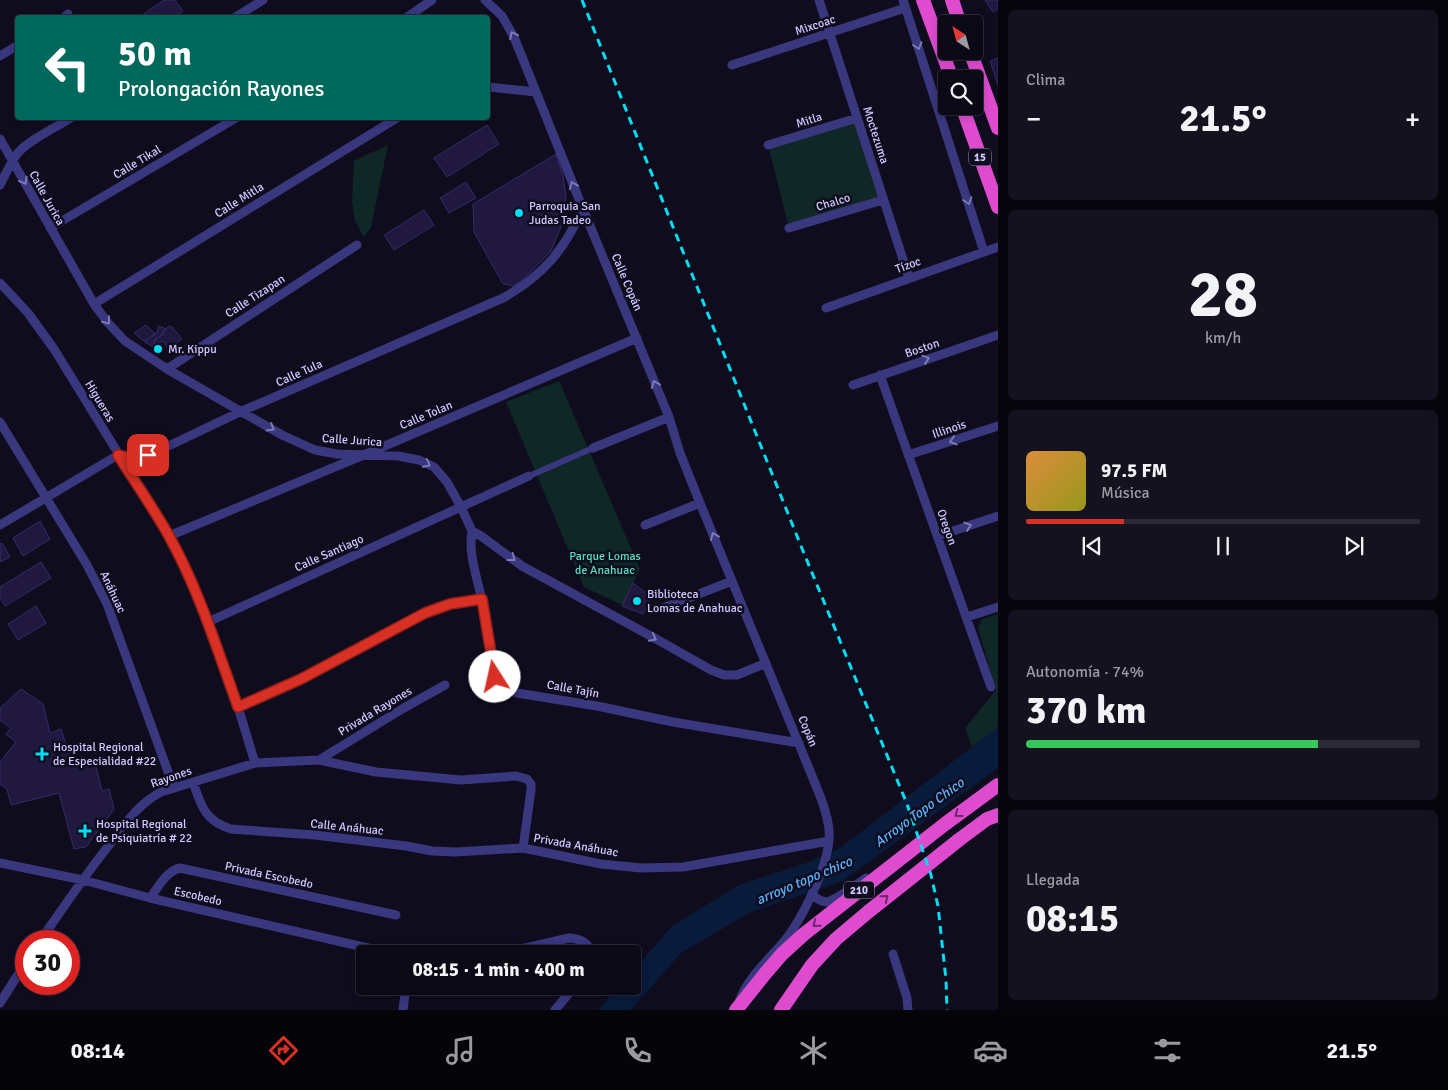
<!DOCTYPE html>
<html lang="es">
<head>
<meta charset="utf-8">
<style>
	:root { --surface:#0b0916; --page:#14121f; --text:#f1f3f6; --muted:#9a9aa1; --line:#2b2a35; --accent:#d93025 }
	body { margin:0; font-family:Signika,sans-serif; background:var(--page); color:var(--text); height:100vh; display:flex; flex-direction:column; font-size:19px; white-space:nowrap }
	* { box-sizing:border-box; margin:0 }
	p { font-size:16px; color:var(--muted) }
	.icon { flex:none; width:28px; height:28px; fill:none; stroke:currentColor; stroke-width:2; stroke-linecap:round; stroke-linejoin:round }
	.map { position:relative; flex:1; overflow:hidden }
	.side { display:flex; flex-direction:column; gap:10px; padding:10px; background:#06050c; width:450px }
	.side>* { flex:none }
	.hud { position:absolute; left:15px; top:15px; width:475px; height:105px; border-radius:5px; box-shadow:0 2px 8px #0003,0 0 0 1px var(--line); background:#00695c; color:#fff; overflow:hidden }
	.needle { width:32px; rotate:324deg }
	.buttons { position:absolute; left:938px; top:15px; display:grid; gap:10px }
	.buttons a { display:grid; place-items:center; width:45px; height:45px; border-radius:5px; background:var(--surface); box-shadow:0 2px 8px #0003,0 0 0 1px var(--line); font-size:25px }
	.speed { position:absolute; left:15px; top:930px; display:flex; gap:10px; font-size:25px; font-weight:700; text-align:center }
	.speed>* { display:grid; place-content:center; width:65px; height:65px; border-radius:50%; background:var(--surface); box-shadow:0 2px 8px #0003,0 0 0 1px var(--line); line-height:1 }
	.speed .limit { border:8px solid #d22; background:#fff; color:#111 }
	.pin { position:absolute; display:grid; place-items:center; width:42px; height:42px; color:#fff; margin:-21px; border-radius:10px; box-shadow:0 2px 8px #0006 }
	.me { position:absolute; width:55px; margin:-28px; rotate:350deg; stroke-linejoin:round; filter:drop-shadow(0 0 4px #0008) }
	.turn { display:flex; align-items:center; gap:18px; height:105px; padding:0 20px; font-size:22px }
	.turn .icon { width:65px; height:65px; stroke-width:2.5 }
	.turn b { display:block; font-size:35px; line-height:42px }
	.big { font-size:38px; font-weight:700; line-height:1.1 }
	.side .tile { flex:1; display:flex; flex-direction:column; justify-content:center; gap:8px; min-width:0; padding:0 18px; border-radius:8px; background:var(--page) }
	.side .dial { align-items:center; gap:0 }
	.dial b { font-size:65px; line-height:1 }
	.song { display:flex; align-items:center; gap:15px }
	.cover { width:60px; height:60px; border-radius:8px; background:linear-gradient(135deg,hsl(30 70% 55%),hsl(60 70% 35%)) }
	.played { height:5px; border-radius:2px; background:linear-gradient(90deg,var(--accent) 25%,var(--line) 25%) }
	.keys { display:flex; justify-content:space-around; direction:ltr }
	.heat { display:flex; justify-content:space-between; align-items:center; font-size:28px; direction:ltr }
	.charge { height:8px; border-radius:4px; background:linear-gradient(90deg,#34c759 74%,var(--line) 0) }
	.trip { position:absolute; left:356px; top:945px; width:285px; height:50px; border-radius:5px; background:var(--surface); box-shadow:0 2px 8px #0003,0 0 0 1px var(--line); font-weight:700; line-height:50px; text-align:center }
	.menu { display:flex; height:80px; justify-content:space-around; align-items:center; background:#040409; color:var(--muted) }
	.menu .icon { width:35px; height:35px }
	.menu .on { color:var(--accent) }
	.menu b { font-size:22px; color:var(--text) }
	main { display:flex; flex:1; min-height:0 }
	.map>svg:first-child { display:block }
	.green { fill:#0f2827 }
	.water { fill:#091b3b }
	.building { fill:#20183f; stroke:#372a6b }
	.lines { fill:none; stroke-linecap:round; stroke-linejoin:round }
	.pedestrian { stroke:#39377e; stroke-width:6 }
	.minor { stroke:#39377e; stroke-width:9 }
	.trunk { stroke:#de4bcf; stroke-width:14 }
	.rail { stroke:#00def4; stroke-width:3; stroke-dasharray:8 6; stroke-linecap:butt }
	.oneway { stroke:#7c79b8 }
	.oneway2 { stroke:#6c286e }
	.route-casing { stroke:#8d1f18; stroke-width:12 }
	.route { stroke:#d93025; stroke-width:9 }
	.poi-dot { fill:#00def4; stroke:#0f0c1e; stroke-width:2 }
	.labels { text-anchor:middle; stroke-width:5; stroke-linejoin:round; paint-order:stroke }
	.shield { fill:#0f0c1e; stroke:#9591bc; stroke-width:1 }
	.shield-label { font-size:11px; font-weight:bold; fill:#cfcaff }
	.street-label { font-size:12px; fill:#cfcaff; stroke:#0f0c1e }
	.poi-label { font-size:12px; fill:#cfcaff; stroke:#0f0c1e; text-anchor:start }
	.park-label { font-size:12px; fill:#56debb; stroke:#0f0c1e }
	.water-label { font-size:14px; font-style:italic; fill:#58b3ff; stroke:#0f0c1e }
</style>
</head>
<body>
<main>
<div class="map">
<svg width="998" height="1010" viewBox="0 0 998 1010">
	<rect width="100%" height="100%" fill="#0f0c1e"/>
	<path class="green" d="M854,119L883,200L789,228L768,145Z
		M388,145L371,227L364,237L355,221L352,201L354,161Z
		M559,381L640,569L622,605L584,587L506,402Z
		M998,614V727L972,747L965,728L996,690L978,628L982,619Z"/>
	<path class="water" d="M998,727V768L843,881L751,912L681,953L631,1010H598L619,986H632L633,971L672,926L739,885L809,862L840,848Z"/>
	<path class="building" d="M164,0H175L183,11L173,18H138Z
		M985,0H998V9L993,12Z
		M998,58V85L990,61Z
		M487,125L499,144L447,177L434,158Z
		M556,154L563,175L566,197L563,222L551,251L529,274L514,286L503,284L474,232L473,204Z
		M466,182L476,198L449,213L440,198Z
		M424,210L434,225L394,250L384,235Z
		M146,325L155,334L145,342L134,333Z
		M159,326L166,329L164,330L163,334L155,340L154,344L157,346L155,348L145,342L157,332Z
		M169,326L172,327L182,339L168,349L163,341L156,345L154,343L155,340L163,334L164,330Z
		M40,521L50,539L23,556L13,538Z
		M2,543L10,557L0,562V544Z
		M41,562L51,578L5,606L0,598V587Z
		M633,583L651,597L643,614L622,606Z
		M36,606L46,623L18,640L8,624Z
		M21,689L43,704L50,733L61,729L72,764L94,758L102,791L109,789L114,809L86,847L74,849L59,793L11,805L7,789L0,784V762L16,742L6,734L11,728L0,720V708Z"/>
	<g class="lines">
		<path class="pedestrian" d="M529,476L593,448"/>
		<path class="minor" d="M485,0L502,16L514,37L583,209L669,417L680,453L700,503L812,776C819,793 827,811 829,830C832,861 801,922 781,945C766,962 749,977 740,999
			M819,0L909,278
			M903,0L984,252
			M63,18L68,14
			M234,18L263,0
			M406,18L432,0
			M0,56L18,45
			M732,65L905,8
			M488,87L536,92
			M0,139L94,304L108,323L125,341L167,369L282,435L315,450L337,454L398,456L419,460L434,467L447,482L461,507L472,531L481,536L522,566L658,640L711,670L724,675H737L766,663
			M768,145L857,118
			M0,185C5,175 10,164 17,154C27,141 56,127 71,118
			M50,228L236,118
			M789,228L883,200
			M0,283L28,313L54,349L169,536L194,587L208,622L238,707L255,763
			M94,304L397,118
			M826,308L998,247
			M167,369L357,245
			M880,375L991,687
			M853,385L998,335
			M0,422L87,565L107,604L174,788
			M593,448L669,417
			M908,455L998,426
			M0,525L118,455C137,460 142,457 160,450L242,411L503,298C544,275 563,251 583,209
			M645,525L700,503
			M472,531C468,554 477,577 482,600C487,625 491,651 495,677L500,687L517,693L597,706L673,722L799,743
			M169,536L366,454L637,338
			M938,536L998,516
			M663,608L732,581
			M967,617L998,607
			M208,622L529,476
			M238,707L301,679L425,613L450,604L482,599
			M319,760L402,709L445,685
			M193,782C201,806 205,821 231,829L315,835L406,846L432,851L455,852L523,848L601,864L641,868L683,867L829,841
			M0,863L83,880L150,898L381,951L390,954
			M812,895C816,898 821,902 827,902C836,900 857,884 866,878
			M150,898C158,888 166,871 180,868L396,915
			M40,941C63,908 85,875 110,844C125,824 138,804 161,792L255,763L319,760L376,772L461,780L516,776L527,779L531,784V790L523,848
			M498,954L569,938C581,939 588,942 592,954
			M893,954L907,998L908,1010
			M0,1003L26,962
			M403,1010L406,986
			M555,1010L575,986"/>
		<path class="trunk" d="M923,0L952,79
			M952,0L960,24
			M970,51L998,128
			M962,106L998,207
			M736,1010L764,975L782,954L804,934L945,824L998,785
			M781,1010L812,965L836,939L868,912L960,839L987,819L998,815"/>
		<path class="rail" d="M582,0L801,546L907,804L931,875L938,906L946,980L947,1010"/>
	</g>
	<defs><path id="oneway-chevron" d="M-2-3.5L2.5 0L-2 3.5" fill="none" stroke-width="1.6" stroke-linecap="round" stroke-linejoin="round" transform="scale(1.25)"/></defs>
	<g class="oneway">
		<use href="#oneway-chevron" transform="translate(513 35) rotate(-117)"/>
		<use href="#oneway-chevron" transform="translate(918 46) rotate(72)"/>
		<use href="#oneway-chevron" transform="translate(24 181) rotate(61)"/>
		<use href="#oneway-chevron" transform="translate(573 185) rotate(-112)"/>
		<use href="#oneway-chevron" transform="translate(968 201) rotate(72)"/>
		<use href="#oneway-chevron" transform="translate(107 321) rotate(52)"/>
		<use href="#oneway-chevron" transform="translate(926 359) rotate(-19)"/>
		<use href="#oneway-chevron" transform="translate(655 384) rotate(-112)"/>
		<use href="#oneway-chevron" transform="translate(271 428) rotate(31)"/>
		<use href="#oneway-chevron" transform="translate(953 441) rotate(162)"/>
		<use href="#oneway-chevron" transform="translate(427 464) rotate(27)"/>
		<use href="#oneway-chevron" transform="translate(968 526) rotate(-18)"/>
		<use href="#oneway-chevron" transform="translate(714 536) rotate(-113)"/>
		<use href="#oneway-chevron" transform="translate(512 558) rotate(37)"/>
		<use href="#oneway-chevron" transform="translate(653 638) rotate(28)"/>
	</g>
	<g class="oneway2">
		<use href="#oneway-chevron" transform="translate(958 814) rotate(144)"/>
		<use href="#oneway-chevron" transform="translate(885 898) rotate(-39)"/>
		<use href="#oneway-chevron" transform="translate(816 924) rotate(141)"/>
	</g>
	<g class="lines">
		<defs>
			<path id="route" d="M148,455L131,458L118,455C135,482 154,509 169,536C199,590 217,649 238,707L301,679L425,613L450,604L482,599L495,677"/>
		</defs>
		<use href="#route" class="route-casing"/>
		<use href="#route" class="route"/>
	</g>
	<g class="poi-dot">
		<circle cx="519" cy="213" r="5"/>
		<circle cx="158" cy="349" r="5"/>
		<circle cx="637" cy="601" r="5"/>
		<path d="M39.5 746.5h5v5h5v5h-5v5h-5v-5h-5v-5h5z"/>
		<path d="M82.5 823.5h5v5h5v5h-5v5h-5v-5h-5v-5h5z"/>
	</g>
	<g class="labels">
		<g class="shield">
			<rect x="969" y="148.5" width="22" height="17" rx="4"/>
			<rect x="844" y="881.5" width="30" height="17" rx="4"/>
		</g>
		<g class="shield-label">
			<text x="980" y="161">15</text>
			<text x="859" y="894">210</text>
		</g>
		<g class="street-label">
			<text transform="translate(815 25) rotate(-18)" y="4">Mixcoac</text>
			<text transform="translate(809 120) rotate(-17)" y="4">Mitla</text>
			<text transform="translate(876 135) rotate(72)" y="4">Moctezuma</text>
			<text transform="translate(137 162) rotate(-31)" y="4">Calle Tikal</text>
			<text transform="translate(47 198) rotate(61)" y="4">Calle Jurica</text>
			<text transform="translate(239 200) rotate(-32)" y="4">Calle Mitla</text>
			<text transform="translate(833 202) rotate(-17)" y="4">Chalco</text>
			<text transform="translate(908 265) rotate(-20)" y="4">Tízoc</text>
			<text transform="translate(627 282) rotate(67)" y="4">Calle Copán</text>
			<text transform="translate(255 296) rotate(-33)" y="4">Calle Tizapan</text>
			<text transform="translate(922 348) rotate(-19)" y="4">Boston</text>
			<text transform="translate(299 373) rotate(-24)" y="4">Calle Tula</text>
			<text transform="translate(100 401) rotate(59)" y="4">Higueras</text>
			<text transform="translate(426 415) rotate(-23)" y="4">Calle Tolan</text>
			<text transform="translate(949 429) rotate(-18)" y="4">Illinois</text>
			<text transform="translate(352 440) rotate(4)" y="4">Calle Jurica</text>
			<text transform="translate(947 527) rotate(70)" y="4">Oregon</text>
			<text transform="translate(329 553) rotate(-24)" y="4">Calle Santiago</text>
			<text transform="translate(113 592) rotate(65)" y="4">Anáhuac</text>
			<text transform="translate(573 689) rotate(10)" y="4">Calle Tajín</text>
			<text transform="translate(375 711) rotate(-31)" y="4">Privada Rayones</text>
			<text transform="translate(808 731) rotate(67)" y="4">Copán</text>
			<text transform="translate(171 777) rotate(-19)" y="4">Rayones</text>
			<text transform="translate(347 827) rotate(6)" y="4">Calle Anáhuac</text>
			<text transform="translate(576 845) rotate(10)" y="4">Privada Anáhuac</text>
			<text transform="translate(269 875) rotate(12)" y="4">Privada Escobedo</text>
			<text transform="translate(198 896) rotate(13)" y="4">Escobedo</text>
		</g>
		<g class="poi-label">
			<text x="529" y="210">Parroquia San<tspan x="529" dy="14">Judas Tadeo</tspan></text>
			<text x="168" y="353">Mr. Kippu</text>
			<text x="647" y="598">Biblioteca<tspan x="647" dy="14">Lomas de Anahuac</tspan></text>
			<text x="53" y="751">Hospital Regional<tspan x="53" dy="14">de Especialidad #22</tspan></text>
			<text x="96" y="828">Hospital Regional<tspan x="96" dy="14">de Psiquiatría # 22</tspan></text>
		</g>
		<g class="park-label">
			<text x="605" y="560">Parque Lomas<tspan x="605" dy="14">de Anahuac</tspan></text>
		</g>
		<g class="water-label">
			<text transform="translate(919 812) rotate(-36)" y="5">Arroyo Topo Chico</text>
			<text transform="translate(804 880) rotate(-23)" y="5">arroyo topo chico</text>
		</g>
	</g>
</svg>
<div class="buttons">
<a><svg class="needle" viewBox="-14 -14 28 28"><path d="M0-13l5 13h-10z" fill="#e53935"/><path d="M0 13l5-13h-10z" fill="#9a9aa1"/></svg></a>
<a><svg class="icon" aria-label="search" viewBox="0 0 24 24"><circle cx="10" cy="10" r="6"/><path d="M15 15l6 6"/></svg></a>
</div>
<div class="speed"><div class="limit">30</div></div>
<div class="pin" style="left:148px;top:455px;background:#d93025"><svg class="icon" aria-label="arrive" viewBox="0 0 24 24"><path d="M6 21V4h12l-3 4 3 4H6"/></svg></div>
<svg class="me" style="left:495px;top:677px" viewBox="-20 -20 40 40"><circle r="19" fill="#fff"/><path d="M0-13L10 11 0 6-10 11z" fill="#d93025"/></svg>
<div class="trip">08:15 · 1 min · 400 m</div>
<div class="hud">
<div class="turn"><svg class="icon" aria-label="left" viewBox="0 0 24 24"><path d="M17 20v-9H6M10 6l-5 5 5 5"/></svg><div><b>50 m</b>Prolongación Rayones</div></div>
</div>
</div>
<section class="side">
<div class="tile"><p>Clima</p>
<div class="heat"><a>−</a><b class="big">21.5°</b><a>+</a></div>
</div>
<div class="tile dial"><b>28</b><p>km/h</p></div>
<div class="tile">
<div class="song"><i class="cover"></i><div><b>97.5 FM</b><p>Música</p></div></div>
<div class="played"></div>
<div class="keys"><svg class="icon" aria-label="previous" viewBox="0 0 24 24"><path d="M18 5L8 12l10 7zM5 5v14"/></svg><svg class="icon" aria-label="pause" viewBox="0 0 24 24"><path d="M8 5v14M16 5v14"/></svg><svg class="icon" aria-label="next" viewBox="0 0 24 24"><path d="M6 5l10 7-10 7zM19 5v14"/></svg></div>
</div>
<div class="tile"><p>Autonomía · 74%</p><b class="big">370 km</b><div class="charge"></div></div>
<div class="tile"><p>Llegada</p><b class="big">08:15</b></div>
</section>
</main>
<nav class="menu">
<b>08:14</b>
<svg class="icon on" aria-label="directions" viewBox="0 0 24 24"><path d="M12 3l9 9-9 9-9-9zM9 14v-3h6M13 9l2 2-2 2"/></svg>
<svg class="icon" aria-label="music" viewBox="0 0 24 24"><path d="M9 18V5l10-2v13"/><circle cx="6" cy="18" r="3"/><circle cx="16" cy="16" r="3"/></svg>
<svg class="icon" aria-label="phone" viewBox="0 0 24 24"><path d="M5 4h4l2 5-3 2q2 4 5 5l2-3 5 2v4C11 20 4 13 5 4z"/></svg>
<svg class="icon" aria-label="climate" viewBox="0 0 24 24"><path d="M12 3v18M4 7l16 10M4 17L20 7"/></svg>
<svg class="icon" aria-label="car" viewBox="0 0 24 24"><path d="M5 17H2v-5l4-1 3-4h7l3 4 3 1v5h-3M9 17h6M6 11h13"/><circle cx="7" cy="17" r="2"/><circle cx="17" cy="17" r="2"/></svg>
<svg class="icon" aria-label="filters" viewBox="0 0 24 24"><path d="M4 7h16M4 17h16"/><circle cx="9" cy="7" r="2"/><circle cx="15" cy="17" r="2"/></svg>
<b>21.5°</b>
</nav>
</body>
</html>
